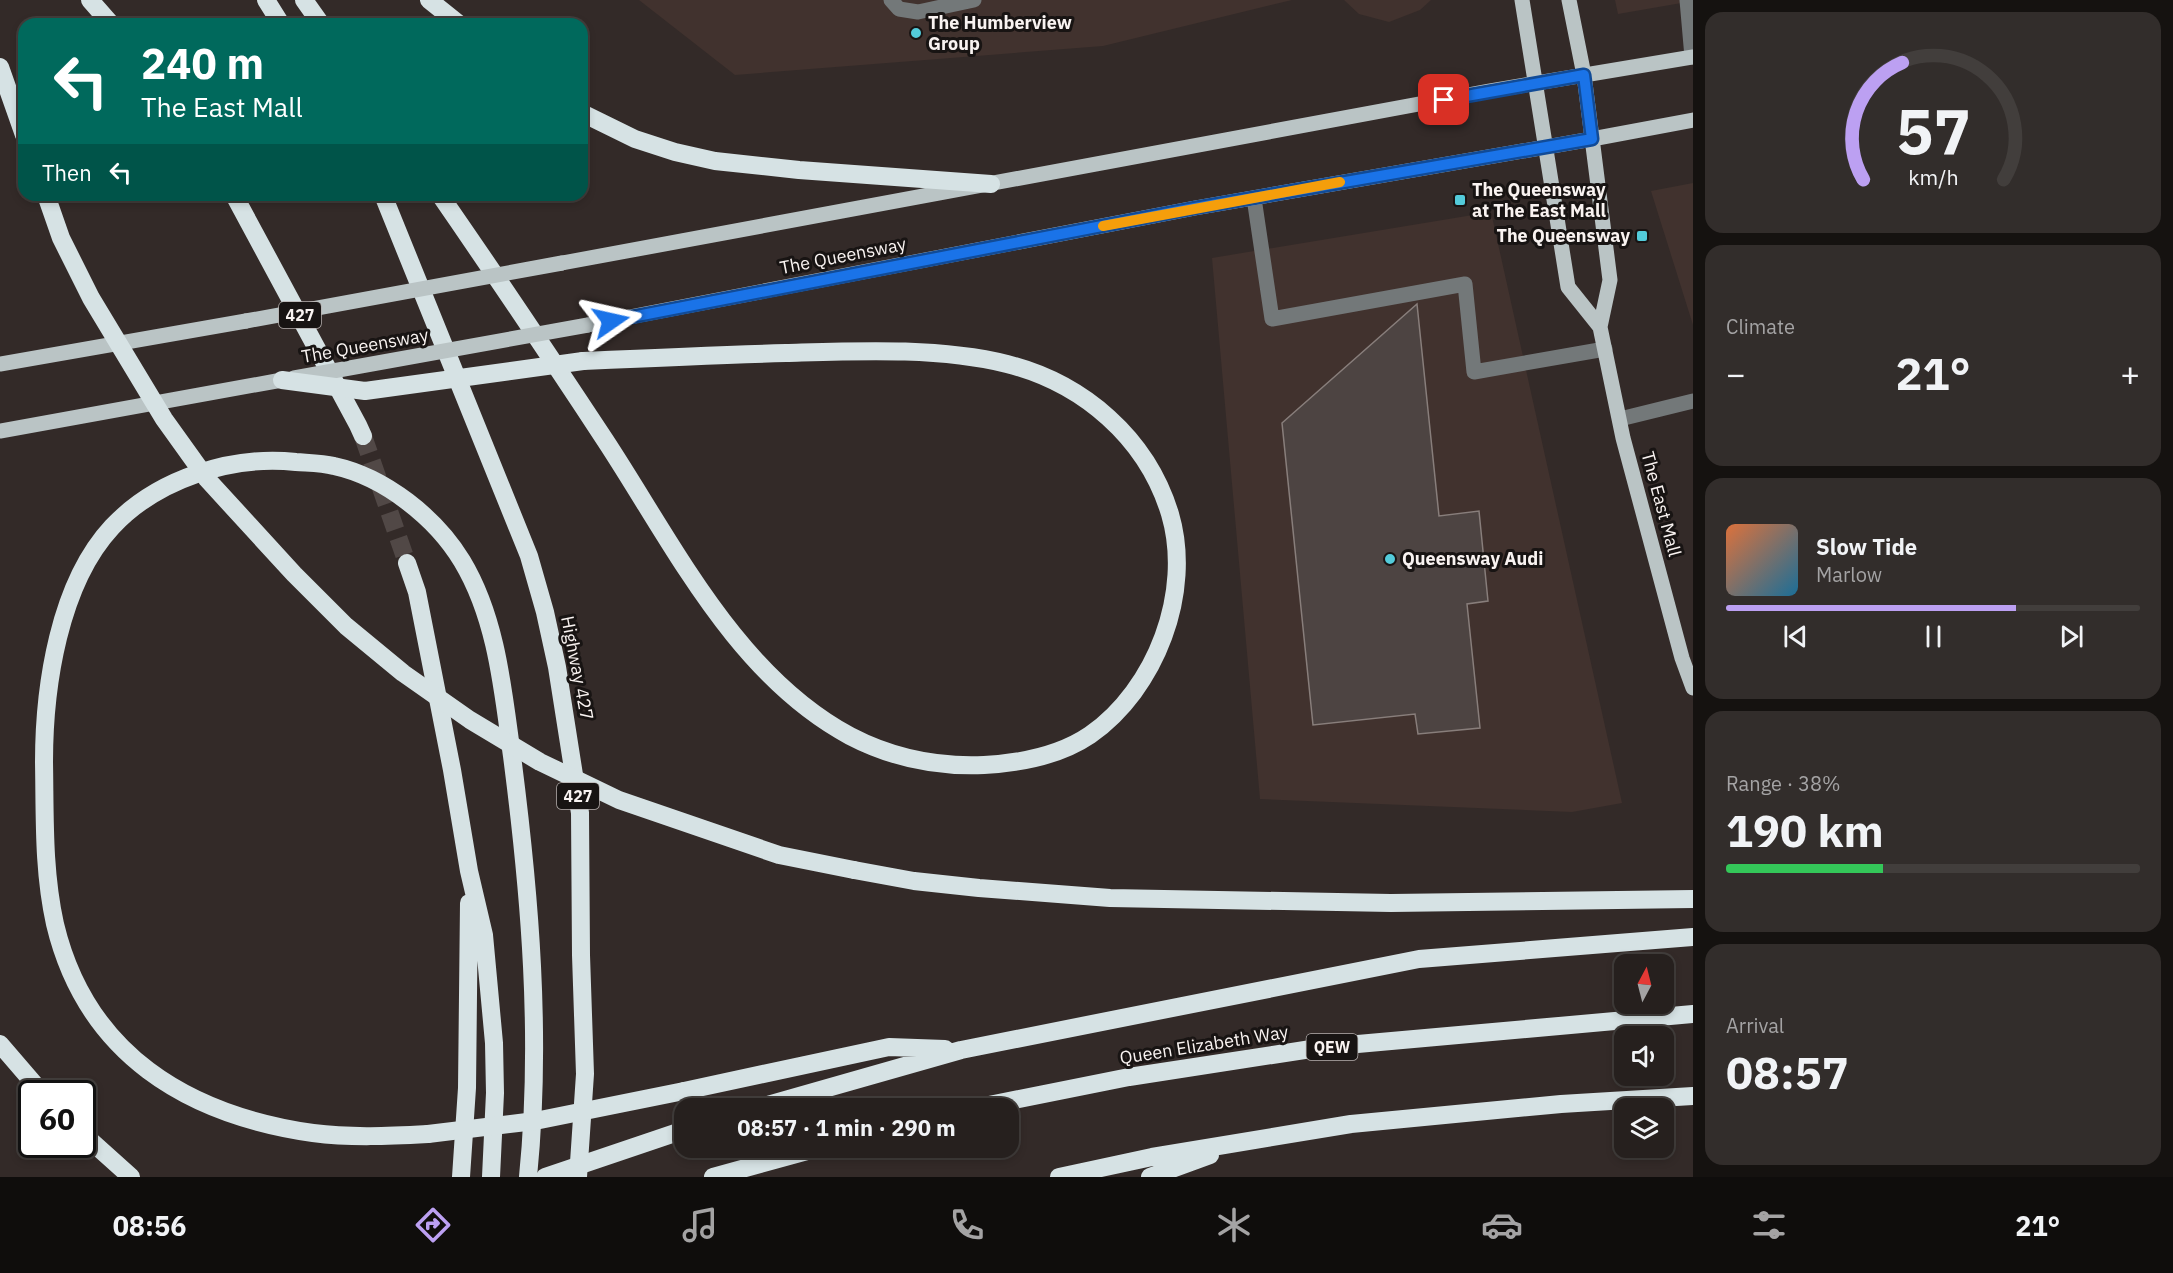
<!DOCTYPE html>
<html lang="en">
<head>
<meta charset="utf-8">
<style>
	:root { --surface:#26201e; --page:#322d2b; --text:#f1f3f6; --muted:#a4a3a4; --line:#423e3c; --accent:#bca0f2 }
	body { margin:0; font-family:"IBM Plex Sans",sans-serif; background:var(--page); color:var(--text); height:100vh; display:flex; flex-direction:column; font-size:22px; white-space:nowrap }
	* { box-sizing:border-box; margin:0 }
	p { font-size:20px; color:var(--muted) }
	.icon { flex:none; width:33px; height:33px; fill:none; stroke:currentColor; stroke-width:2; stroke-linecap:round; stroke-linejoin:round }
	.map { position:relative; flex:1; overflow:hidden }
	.side { display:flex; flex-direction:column; gap:12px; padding:12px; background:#151210; width:480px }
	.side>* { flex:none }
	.banner { position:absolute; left:18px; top:18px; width:570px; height:183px; border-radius:18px; box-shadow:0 3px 9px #0003,0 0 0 2px var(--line); background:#00695c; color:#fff; overflow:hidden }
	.needle { width:39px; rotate:7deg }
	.tools { position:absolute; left:1614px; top:954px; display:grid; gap:12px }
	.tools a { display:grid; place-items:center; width:60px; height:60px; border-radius:12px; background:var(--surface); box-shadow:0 3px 9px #0003,0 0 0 2px var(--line); font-size:30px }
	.speed { position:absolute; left:18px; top:1080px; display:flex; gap:12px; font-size:30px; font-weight:700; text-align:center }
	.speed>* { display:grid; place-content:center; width:78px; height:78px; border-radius:50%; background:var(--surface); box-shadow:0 3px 9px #0003,0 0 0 2px var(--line); line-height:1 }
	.speed .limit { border:3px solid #111; border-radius:9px; background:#fff; color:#111 }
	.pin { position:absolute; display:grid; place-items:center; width:51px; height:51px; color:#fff; margin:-26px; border-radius:12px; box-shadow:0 3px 9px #0006 }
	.me { position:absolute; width:66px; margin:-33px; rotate:79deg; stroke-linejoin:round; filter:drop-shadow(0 0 4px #0008) }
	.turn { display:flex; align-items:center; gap:21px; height:126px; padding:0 24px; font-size:27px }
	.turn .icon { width:78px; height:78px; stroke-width:2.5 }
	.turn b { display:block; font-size:42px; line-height:51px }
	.then { display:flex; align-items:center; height:57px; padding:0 24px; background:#0003; gap:12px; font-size:22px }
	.big { font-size:45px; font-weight:800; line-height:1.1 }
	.side .widget { flex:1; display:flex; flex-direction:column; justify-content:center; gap:9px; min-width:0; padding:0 21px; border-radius:18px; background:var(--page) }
	.side .dial { align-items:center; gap:0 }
	.dial svg { height:156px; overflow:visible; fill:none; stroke:var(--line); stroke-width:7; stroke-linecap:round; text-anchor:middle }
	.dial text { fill:var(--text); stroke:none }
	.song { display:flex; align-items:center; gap:18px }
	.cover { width:72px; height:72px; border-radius:9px; background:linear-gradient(135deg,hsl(20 70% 55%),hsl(200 70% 35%)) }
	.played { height:6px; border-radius:3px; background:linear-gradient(90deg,var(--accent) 70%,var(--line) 70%) }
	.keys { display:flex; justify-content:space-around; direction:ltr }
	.heat { display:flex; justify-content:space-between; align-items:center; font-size:33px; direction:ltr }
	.charge { height:9px; border-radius:4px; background:linear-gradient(90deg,#34c759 38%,var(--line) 0) }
	.trip { position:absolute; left:674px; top:1098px; width:345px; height:60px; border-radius:18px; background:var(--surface); box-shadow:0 3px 9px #0003,0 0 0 2px var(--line); font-weight:800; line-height:60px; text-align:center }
	.menu { display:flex; height:96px; justify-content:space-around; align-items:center; background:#0f0d0c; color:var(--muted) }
	.menu .icon { width:42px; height:42px }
	.menu .current { color:var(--accent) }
	.menu b { font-size:27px; color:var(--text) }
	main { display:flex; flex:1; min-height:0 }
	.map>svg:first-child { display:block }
	.built { fill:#41322e }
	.building { fill:#4d4442; stroke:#887e7b; stroke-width:1.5 }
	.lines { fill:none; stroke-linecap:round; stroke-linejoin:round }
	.highway-tunnel { stroke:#514846; stroke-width:18; stroke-dasharray:18 9; stroke-linecap:butt }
	.minor { stroke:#737879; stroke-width:15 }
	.major { stroke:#bac4c5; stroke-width:15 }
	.highway { stroke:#d6e2e4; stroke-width:18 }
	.major-bridge { stroke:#bac4c5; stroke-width:15 }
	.highway-bridge { stroke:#d6e2e4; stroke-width:18 }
	.route-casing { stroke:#114b97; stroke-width:15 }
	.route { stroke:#1a73e8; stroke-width:10 }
	.slow { stroke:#f59e0b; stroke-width:10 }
	.poi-dot { fill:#53cbda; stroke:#181413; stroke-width:2 }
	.labels { text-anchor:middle; stroke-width:6; stroke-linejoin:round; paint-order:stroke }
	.shield { fill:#181413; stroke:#b6b0ae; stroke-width:1.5 }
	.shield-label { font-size:16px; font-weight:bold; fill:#f9f3f1 }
	.poi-label { font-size:18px; font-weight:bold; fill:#f9f3f1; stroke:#181413; text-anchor:start }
	.street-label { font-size:18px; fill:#f9f3f1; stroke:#181413 }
</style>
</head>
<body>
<main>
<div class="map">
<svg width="1693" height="1177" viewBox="0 0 1693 1177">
	<rect width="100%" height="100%" fill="#332a28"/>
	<path class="built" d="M639,0H1292L1103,46L735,75Z
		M1344,0H1431L1420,10L1389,22L1359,14Z
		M1615,0H1693V1L1618,14Z
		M1693,183V325L1651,191Z
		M1491,212L1622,803L1572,812L1260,799L1212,258Z"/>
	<path class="building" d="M1417,304L1439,516L1479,511L1488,601L1467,604L1480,728L1418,734L1415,714L1313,725L1282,423Z"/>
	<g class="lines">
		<path class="highway-tunnel" d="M363,436L407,563"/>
		<path class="minor" d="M891,0L899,9L918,12L974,0
			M1687,0L1692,57
			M1254,198L1272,319L1465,284L1474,372L1605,349
			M1620,419L1693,401"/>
		<path class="major" d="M1522,0L1568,287L1600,327
			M1569,0L1584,75L1610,280L1600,327L1623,438L1682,658L1693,688
			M562,263L1489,91L1693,57
			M588,325L1195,208L1592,139L1693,120
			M0,364L246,321
			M0,431L282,380"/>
		<path class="highway" d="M90,0L111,24
			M266,0L281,24
			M304,0L321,24
			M429,0L459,24
			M0,67L24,135
			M582,113L635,139L675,152L715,161L799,170L991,184
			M234,195L358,425L363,436
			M383,195L529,556L545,612L557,667L580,813L581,955L585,1074L578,1177
			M440,195C496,276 551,358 605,440C674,545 736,675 850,736C892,758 938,767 984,765C1021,763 1059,756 1090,735C1156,689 1193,592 1170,514C1147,438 1083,383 1007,364C938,347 856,351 786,353C718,355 650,358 583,361
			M407,563L417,592L452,770L469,871L484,935L494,1043L495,1093L491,1177
			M854,870L914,881L979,888L1110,898L1391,903L1693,899
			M0,1044L43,1094
			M684,1091L889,1047L945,1049
			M757,1108L961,1050L1419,959L1693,937
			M974,1108L1129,1077L1324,1047L1693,1014
			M82,1133L131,1177
			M428,1134C390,1136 351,1138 313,1133C187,1115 86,1054 55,924C43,870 45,816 44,762C44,686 59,584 112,527C157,479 231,455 296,462C309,463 322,463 334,466C385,477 436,518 462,561C497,619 503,691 512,756C530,895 542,1037 528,1177
			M461,1177L467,1088L469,903
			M713,1177L818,1148
			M1059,1177L1152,1157L1351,1124L1561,1104L1693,1096
			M1150,1177L1210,1155"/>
		<path class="major-bridge" d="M246,321L562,263
			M294,378L588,325"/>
		<path class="highway-bridge" d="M46,195L61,238L91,298L164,419L207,479L294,574L346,626L403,673L470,720L540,762L619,800L779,855L854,870
			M282,380L365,391L583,361
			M428,1134L535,1121L684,1091
			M545,1177L684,1130"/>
	</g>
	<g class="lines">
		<defs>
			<path id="route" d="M611,321L1195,208L1592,139L1584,75L1444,100"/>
		</defs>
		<use href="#route" class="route-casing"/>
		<use href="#route" class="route"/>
		<path class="slow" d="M1103,226L1340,182"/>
	</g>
	<g class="poi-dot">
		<circle cx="916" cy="33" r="6"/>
		<rect x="1454" y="194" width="12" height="12" rx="3"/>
		<rect x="1636" y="230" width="12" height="12" rx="3"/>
		<circle cx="1390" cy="559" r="6"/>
	</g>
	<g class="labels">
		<g class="shield">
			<rect x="279" y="302" width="42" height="26" rx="4.5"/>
			<rect x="557" y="783" width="42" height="26" rx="4.5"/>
			<rect x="1306.5" y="1034" width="51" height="26" rx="4.5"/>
		</g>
		<g class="shield-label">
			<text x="300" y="321">427</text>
			<text x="578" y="802">427</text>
			<text x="1332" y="1053">QEW</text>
		</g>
		<g class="poi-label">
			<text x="928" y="29">The Humberview<tspan x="928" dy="21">Group</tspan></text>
			<text x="1472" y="196">The Queensway<tspan x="1472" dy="21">at The East Mall</tspan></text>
			<text x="1630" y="242" text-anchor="end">The Queensway</text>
			<text x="1402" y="565">Queensway Audi</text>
		</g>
		<g class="street-label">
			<text transform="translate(843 256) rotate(-11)" y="6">The Queensway</text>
			<text transform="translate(365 346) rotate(-10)" y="6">The Queensway</text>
			<text transform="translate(1661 504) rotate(75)" y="6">The East Mall</text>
			<text transform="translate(577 668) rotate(79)" y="6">Highway 427</text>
			<text transform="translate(1204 1045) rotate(-9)" y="6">Queen Elizabeth Way</text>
		</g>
	</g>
</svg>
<div class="tools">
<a><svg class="needle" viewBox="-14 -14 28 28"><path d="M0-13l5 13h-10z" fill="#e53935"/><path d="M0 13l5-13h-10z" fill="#a4a3a4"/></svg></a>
<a><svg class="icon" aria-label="sound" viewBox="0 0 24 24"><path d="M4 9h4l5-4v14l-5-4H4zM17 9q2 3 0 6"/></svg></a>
<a><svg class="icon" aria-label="layers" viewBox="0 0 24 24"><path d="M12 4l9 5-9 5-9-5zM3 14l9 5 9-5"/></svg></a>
</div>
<div class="speed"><div class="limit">60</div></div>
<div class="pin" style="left:1444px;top:100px;background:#d93025"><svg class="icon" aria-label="arrive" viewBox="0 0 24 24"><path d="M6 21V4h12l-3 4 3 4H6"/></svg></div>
<svg class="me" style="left:611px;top:321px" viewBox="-20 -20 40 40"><path d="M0-17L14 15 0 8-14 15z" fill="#1a73e8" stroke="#fff" stroke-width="4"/></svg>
<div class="trip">08:57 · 1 min · 290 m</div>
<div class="banner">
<div class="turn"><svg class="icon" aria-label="left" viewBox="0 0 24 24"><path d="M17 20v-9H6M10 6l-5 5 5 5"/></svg><div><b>240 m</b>The East Mall</div></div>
<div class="then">Then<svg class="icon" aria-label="left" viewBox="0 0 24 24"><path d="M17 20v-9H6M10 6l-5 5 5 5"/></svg></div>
</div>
</div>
<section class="side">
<div class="widget dial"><svg viewBox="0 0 100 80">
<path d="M14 69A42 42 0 1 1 86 69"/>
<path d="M14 69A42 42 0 0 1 34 9" stroke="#bca0f2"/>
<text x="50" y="56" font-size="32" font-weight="700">57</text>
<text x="50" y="72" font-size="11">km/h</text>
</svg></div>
<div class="widget"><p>Climate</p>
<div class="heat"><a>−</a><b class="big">21°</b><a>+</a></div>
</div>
<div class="widget">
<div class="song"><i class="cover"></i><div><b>Slow Tide</b><p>Marlow</p></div></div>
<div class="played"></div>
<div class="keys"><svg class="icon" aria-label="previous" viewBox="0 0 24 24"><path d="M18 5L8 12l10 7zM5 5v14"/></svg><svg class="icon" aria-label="pause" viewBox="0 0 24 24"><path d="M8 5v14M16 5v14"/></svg><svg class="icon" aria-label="next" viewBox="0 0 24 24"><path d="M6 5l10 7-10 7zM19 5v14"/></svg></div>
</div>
<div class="widget"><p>Range · 38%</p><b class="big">190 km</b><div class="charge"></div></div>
<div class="widget"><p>Arrival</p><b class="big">08:57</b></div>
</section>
</main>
<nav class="menu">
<b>08:56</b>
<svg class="icon current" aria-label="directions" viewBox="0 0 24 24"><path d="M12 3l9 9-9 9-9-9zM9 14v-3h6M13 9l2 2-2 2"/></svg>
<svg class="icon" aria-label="music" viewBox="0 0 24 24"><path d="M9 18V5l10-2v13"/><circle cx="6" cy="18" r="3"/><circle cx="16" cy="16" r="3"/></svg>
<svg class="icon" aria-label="phone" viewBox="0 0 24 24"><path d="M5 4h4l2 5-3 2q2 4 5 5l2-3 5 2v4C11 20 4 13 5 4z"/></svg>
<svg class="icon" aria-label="climate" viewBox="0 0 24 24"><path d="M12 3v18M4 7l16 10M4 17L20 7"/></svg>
<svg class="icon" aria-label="car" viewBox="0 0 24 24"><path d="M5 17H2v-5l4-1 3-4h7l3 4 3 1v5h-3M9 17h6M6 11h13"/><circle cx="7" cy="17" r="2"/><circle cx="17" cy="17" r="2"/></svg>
<svg class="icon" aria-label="filters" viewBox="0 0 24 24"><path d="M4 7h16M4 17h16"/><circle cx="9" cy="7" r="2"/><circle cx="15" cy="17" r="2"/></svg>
<b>21°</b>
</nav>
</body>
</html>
